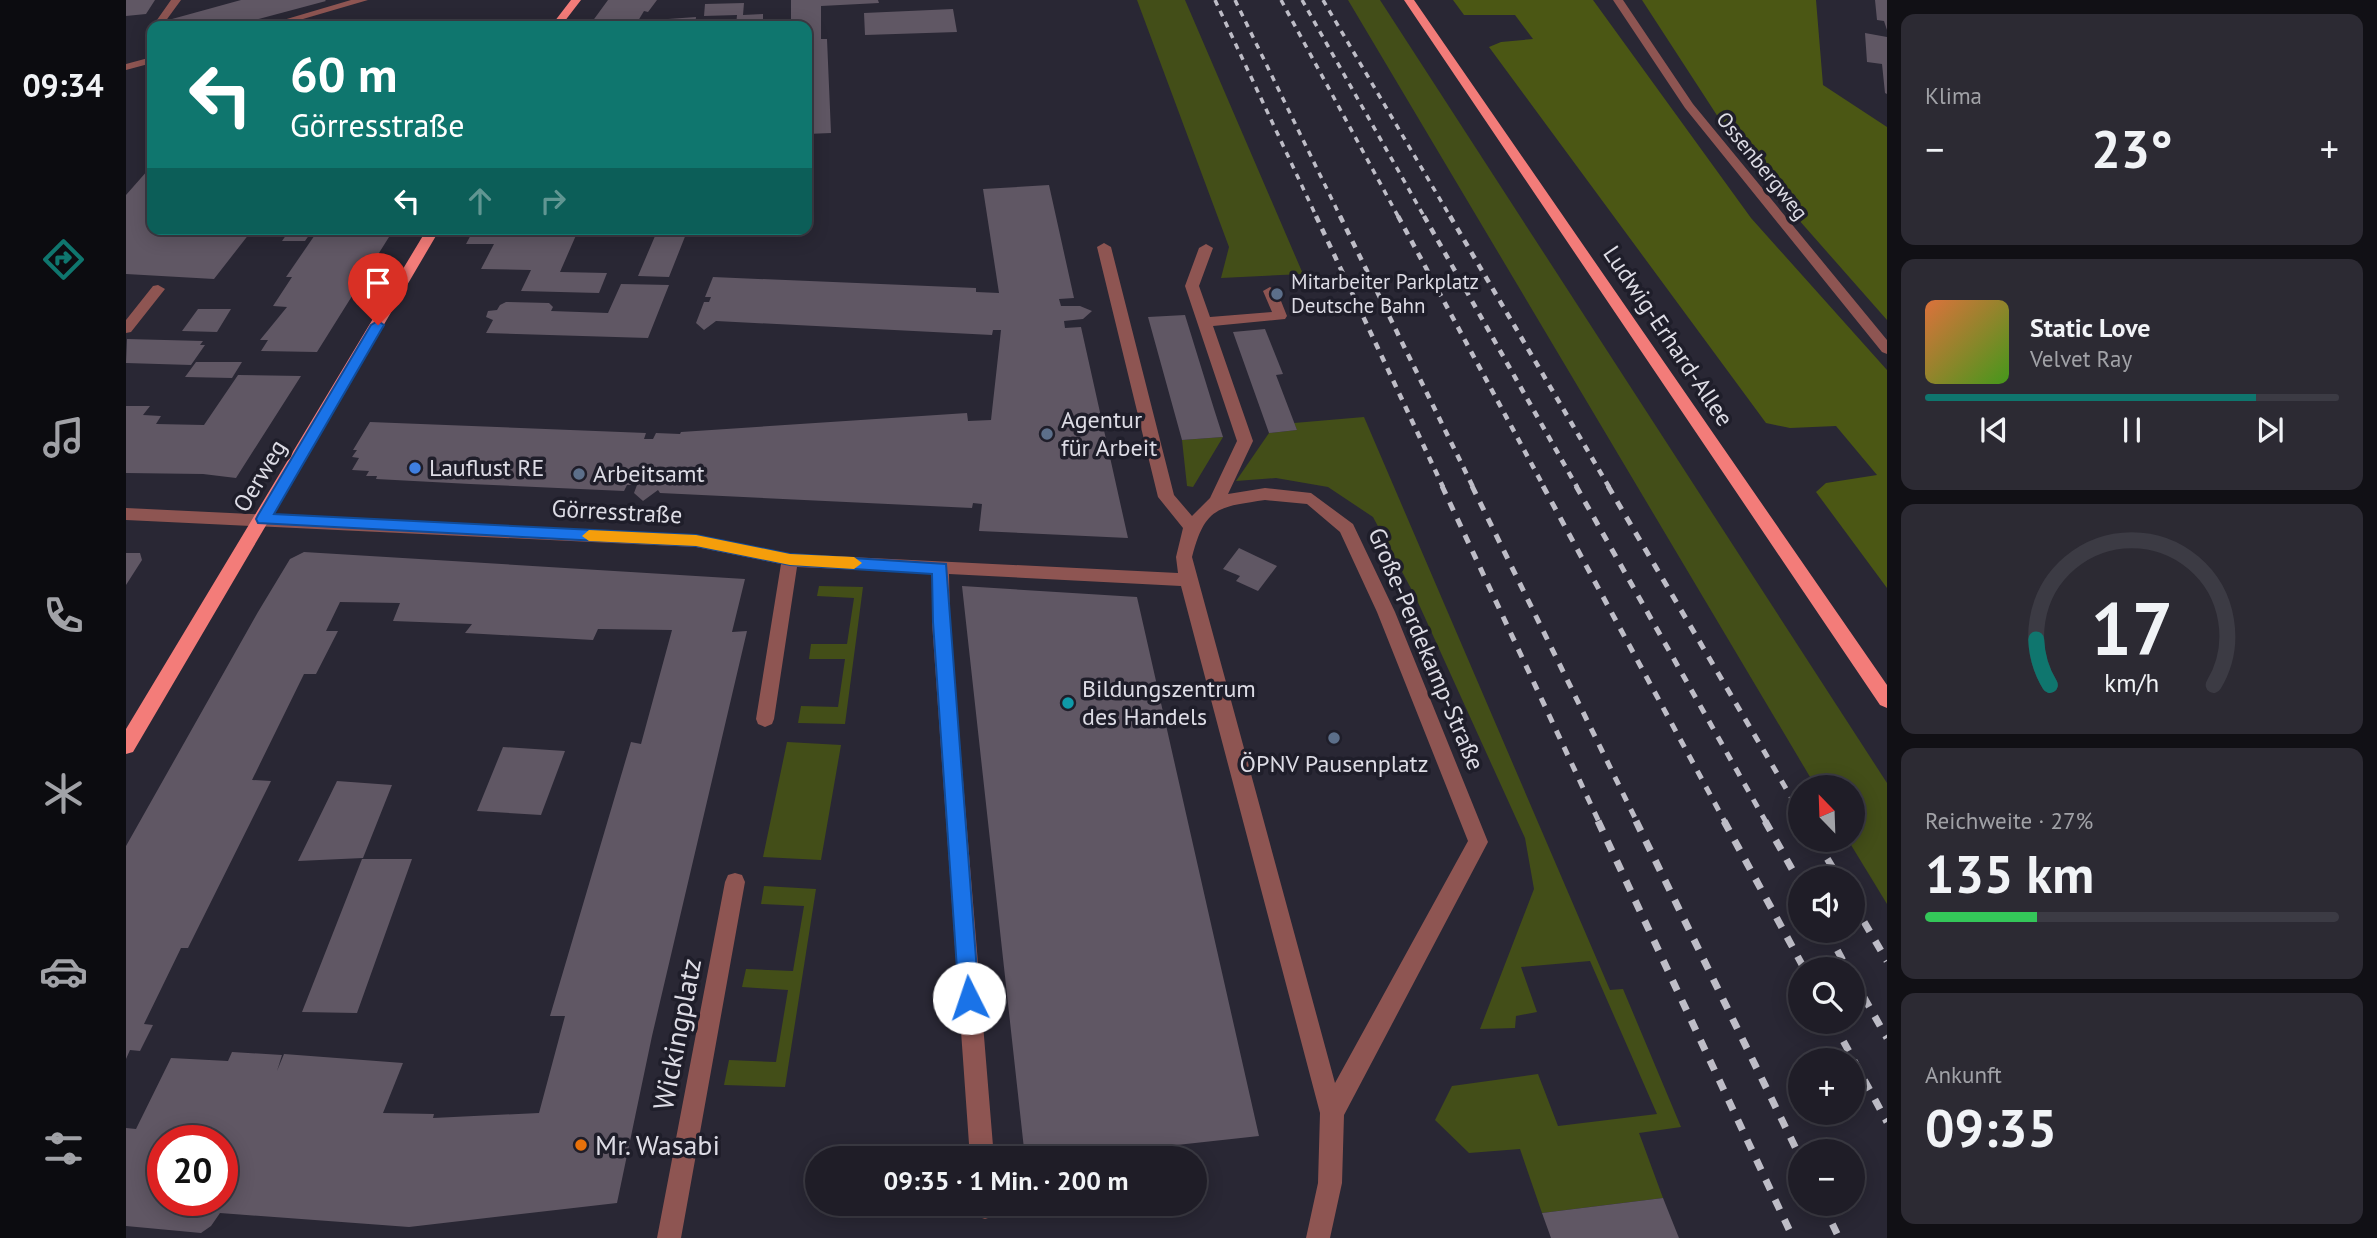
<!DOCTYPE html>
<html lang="de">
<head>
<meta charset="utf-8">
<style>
	:root { --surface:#1f1d27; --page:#2c2a33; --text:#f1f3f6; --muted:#a1a2a7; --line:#3c3b44; --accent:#0f766e }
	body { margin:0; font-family:"PT Sans",sans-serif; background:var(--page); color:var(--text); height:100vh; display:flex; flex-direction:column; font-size:26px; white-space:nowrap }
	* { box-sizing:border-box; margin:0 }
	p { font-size:23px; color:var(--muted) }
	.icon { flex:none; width:38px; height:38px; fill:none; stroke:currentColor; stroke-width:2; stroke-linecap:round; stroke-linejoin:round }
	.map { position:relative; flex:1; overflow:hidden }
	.details { display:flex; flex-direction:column; gap:14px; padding:14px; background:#111015; width:490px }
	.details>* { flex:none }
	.guide { position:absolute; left:21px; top:21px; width:665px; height:214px; border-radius:14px; box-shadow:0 4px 18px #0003,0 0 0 2px var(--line); background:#0f766e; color:#fff; overflow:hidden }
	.needle { width:46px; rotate:337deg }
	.tools { position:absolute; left:1662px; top:775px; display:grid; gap:14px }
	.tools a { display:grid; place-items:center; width:77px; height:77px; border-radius:50%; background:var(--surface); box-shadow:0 4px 18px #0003,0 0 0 2px var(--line); font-size:35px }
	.speed { position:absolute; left:21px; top:1125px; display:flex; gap:14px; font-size:35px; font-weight:700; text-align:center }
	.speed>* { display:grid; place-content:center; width:91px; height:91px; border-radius:50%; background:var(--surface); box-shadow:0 4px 18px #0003,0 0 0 2px var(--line); line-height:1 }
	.speed .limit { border:10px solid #d22; background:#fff; color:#111 }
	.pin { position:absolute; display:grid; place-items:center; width:60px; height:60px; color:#fff; margin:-72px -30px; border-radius:50% 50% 50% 0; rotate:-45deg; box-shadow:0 0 7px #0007 }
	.pin .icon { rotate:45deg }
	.me { position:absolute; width:77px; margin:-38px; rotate:356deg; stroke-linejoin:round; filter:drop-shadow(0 0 5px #0008) }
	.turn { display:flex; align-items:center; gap:24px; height:147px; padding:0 28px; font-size:32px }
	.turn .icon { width:91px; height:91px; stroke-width:2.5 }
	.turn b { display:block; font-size:49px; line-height:60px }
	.lanes { display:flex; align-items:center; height:66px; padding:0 28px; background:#0003; justify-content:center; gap:35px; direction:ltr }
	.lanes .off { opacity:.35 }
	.big { font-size:52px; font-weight:800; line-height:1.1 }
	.details .tile { flex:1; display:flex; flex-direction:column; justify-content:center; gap:10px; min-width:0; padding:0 24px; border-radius:14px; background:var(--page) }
	.details .dial { align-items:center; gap:0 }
	.dial svg { height:182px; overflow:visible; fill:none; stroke:var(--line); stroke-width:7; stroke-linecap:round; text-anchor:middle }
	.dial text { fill:var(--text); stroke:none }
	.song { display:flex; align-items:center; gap:21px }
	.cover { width:84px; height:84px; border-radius:10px; background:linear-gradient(135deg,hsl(20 70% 55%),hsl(100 70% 35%)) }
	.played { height:7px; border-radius:4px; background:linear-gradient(90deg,var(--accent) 80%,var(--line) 80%) }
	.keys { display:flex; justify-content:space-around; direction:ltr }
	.heat { display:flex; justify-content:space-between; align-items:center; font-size:38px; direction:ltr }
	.charge { height:10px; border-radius:5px; background:linear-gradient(90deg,#34c759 27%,var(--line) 0) }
	.trip { position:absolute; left:679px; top:1146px; width:402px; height:70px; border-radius:35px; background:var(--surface); box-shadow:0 4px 18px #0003,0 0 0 2px var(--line); font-weight:800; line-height:70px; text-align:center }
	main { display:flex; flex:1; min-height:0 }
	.menu { display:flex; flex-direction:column; width:126px; justify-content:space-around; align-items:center; background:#0c0c10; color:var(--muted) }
	.menu .icon { width:49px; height:49px }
	.menu .selected { color:var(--accent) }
	.menu b { font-size:32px; color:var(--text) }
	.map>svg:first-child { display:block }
	.green { fill:#434e18 }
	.forest { fill:#4b5714 }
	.building { fill:#605764; fill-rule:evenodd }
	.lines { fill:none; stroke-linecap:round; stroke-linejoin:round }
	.minor { fill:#8e5552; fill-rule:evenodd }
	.major { fill:#f37c79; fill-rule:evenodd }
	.rail-far3 { stroke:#bebdc7; stroke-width:3.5; stroke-dasharray:6 6; stroke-linecap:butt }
	.rail-far2 { stroke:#bebdc7; stroke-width:4.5; stroke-dasharray:7 7; stroke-linecap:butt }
	.rail-far1 { stroke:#bebdc7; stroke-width:5; stroke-dasharray:9 9; stroke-linecap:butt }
	.rail { stroke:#bebdc7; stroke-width:7; stroke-dasharray:11 11; stroke-linecap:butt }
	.route { fill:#1a73e8; stroke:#114b97; stroke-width:2 }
	.slow { fill:#f59e0b }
	.service-dot { fill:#5c6f8a; stroke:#1f1e2a; stroke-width:2.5 }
	.shop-dot { fill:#3f7fe0; stroke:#1f1e2a; stroke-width:2.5 }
	.culture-dot { fill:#0f9aa8; stroke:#1f1e2a; stroke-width:2.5 }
	.food-dot { fill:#e8710a; stroke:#1f1e2a; stroke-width:2.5 }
	.labels { text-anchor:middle; stroke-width:7; stroke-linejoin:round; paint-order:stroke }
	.far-street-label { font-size:21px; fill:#dddce5; stroke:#1f1e2a }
	.far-poi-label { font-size:21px; fill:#dddce5; stroke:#1f1e2a; text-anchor:start }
	.street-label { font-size:24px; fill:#dddce5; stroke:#1f1e2a }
	.poi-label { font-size:24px; fill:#dddce5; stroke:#1f1e2a; text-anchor:start }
	.near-street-label { font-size:28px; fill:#dddce5; stroke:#1f1e2a }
	.near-poi-label { font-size:28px; fill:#dddce5; stroke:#1f1e2a; text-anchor:start }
</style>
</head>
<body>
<main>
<nav class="menu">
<b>09:34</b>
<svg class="icon selected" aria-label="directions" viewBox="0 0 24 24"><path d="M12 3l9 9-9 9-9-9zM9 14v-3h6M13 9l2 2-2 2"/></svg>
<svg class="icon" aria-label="music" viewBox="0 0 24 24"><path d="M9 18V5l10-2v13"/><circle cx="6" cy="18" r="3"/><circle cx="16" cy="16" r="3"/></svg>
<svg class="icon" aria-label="phone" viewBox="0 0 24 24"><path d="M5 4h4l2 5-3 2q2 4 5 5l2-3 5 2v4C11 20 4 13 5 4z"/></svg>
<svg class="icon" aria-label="climate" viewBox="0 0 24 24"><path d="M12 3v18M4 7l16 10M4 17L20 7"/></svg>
<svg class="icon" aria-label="car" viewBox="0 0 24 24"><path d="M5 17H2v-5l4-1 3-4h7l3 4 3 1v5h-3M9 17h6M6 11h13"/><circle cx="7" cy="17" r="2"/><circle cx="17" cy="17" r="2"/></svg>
<svg class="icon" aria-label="filters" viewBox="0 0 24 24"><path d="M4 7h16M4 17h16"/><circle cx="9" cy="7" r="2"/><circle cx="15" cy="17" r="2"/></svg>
</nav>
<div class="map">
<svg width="1761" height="1238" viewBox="0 0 1761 1238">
	<rect width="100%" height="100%" fill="#292734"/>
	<path class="green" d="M1011,0H1059L1177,274L1095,278L1103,247Z
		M1222,0H1254L1761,783V904L1722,840H1727V788L1690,787Z
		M1238,417L1484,990L1497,989L1555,1127L1513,1133L1537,1198L1416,1213L1394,1149L1343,1153L1309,1120L1326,1086L1412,1074L1432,1126L1531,1114L1464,961L1395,967L1411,1012L1390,1016L1389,1028L1354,1029L1408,889L1399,838L1290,598L1247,517L1202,487L1150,478L1110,481L1143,433L1171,430L1168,423Z
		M1097,437L1067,487L1061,486L1056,440Z
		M693,586L737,587L719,724L672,723L675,706L712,707L719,659H683L685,644H721L728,598L691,596Z
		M661,742L715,745L695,860L637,857Z
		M638,886L690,889L659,1087L598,1085L603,1060L650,1062L662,990L616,987L620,969L667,971L678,906L635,904Z"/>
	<path class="forest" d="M1327,0H1467L1625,218L1761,370V588L1690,492L1700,483L1751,475L1710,426L1664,428L1640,423L1363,47L1375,42L1407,39L1389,15H1338Z
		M1516,0H1690L1697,85L1761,127V320L1620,160Z"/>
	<path class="building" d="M0,0H29L20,14L0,16Z
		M115,0H199L200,1L107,26H41L46,19Z
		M482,0H531L522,12L518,11L509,26H463Z
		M665,0H752L753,3L695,6V39H701L705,133L681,134V26H665Z
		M1749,0H1761V30L1758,21L1751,20Z
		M618,3L617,15L637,14V26H610L611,15L578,16L579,4Z
		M827,9L831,32L739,35L738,13Z
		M570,17L569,26H541L542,19Z
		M1739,33L1761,37V94L1759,93L1756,64L1741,62Z
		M22,170H26V229H127L88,279L0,274V195Z
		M923,185L948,298L933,299L935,306H954L966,311L957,319L938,321L939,328L955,327L1002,538L853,531L856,504L847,503L846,508L534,493L532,490L517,501L508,493L511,485H501L498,491L344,484L250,479L251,476H240L243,471L226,470L233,458L226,457L231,450H227L244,422L520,433L518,439H527L530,433L554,434L555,432L841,413L842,421L865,420L875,330H867L866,335L590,321L578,330L570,323L578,302H583L585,297H579L587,277L850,288V292L873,293L857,189Z
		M193,229H268L191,352L135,351L142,340H134L161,307L147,306L166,277H160Z
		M348,229L451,233L434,272L481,273L473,293L395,291L405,270L355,269L368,244H340Z
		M532,229H562L543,277L512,276Z
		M163,231H186L179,241H156Z
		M495,284L543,285L522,338L360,333L367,320L360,317L362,311L371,310L374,305L380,302L423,303L427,307L425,311L482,313Z
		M72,309H105L91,332L56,331Z
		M1059,315L1088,409L1097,437L1056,440L1022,317Z
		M1139,329L1157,374L1150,375L1171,430L1143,433L1107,332Z
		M1,339L77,341L74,345H79L65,365L0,363Z
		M70,362H116L106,378L59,377Z
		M112,375L175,376L110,478L77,474L0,473V406H24L17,415L35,416L30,424L78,425Z
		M1113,548L1151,566L1132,591L1110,581L1114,576L1097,569Z
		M178,552L619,579L606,632L621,631L526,1036L491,1203L283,1227L94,1213L85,1226L75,1233L0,1226V1128L10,1129L45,1058L102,1061L106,1052L156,1055L151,1071L158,1054L277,1063L257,1113L308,1114L307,1118L413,1113L439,1016H424L505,742L515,744L546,630L472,629L467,640L339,633L346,624L267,621L274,603L214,602L200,631H212L190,674H178L126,780L145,781L62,948H55L18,1024L27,1025L14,1051L4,1050L0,1059V846L132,612L164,559ZM37,1141H96V1200H37Z
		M0,553H14L16,560L0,585Z
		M836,586L1011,597L1133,1136L932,1158H899Z
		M377,747L439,751L415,815L351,811Z
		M211,781L266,785L237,858L172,861Z
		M236,859H286L231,1013L176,1012Z
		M1537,1198L1553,1238H1425L1416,1213Z"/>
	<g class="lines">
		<path class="minor" d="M45,0H55L36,26L26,27Z
			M225,0H242L153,26H137Z
			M1487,0H1497L1567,104L1761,340V354L1756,352L1559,108Z
			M26,57V63L0,70V64Z
			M978,243L985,247L1048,495L1066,516L1084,498L1111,441L1059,286L1073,248L1080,244L1087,248L1073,286L1084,317L1146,312L1137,291L1144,287L1151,291L1161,316L1159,319L1087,326L1127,441L1102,494L1139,488L1185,493L1227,524L1269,612L1362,842L1218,1115L1216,1183L1204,1238H1180L1192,1183L1194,1113L1055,586L823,574L824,622L868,1158H844L806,622V573L671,567L648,719L646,724L639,727L632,724L630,719L655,564L570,547L0,520V508L570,535L664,554L1052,573L1050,557L1057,528L1032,497L971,247ZM1139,500L1181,504L1214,532L1251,612L1342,841L1209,1083L1066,557C1079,507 1092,507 1139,500Z
			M32,285L39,289L5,332L0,333V320L27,286Z
			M609,873L616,875L619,882L555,1238H531L599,882L602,875Z
			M847,1204H871L868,1216L859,1219L850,1216Z"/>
		<path class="major" d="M445,0H455L435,26H425Z
			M1278,0H1288L1761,685V708L1754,705Z
			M301,229H314L7,752L0,754V729Z"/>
		<path class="rail-far3" d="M1089,0L1191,218
			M1109,0L1215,218
			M1155,0L1273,218
			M1176,0L1299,218
			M1197,0L1325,218"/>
		<path class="rail-far2" d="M1190,216L1317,487
			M1214,216L1347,487
			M1272,216L1418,487
			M1298,216L1451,487
			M1324,216L1483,487"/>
		<path class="rail-far1" d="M1316,486L1473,822
			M1346,486L1511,822
			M1417,486L1599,822
			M1450,486L1640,822
			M1482,486L1675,814"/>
		<path class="rail" d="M1472,821L1667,1238
			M1510,821L1675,1159
			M1598,821L1679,970
			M1639,821L1675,885
			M1690,840L1713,878
			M1727,903L1761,961
			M1701,931L1722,970
			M1727,978L1761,1038
			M1707,1022L1761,1122
			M1697,1204L1713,1238"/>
	</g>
	<path class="route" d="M252,321L258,325L148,514L570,535L664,554L820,564L853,998L850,1004L843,1007L836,1004L833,998L807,622L806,574L664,565L570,546L132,523L130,519L132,515L245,325Z"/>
	<path class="slow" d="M463,530L570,535L664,554L728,557L736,563L728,569L664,565L570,546L463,541L456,536Z"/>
	<g class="service-dot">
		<circle cx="1151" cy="294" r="7"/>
		<circle cx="921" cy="434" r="7"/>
		<circle cx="453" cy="474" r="7"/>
		<circle cx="1208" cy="738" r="7"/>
	</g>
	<circle class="shop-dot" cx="289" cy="468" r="7"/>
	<circle class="culture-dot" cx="942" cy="703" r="7"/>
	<circle class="food-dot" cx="455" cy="1145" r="7"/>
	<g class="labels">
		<g class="far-street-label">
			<text transform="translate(1636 166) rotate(51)" y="7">Ossenbergweg</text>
		</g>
		<g class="far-poi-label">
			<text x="1165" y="289">Mitarbeiter Parkplatz<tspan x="1165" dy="24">Deutsche Bahn</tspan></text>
		</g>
		<g class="street-label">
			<text transform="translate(1542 336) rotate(56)" y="8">Ludwig-Erhard-Allee</text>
			<text transform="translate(134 476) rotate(-59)" y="8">Oerweg</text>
			<text transform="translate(491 512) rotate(3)" y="8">Görresstraße</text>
			<text transform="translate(1300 649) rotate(67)" y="8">Große-Perdekamp-Straße</text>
		</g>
		<g class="poi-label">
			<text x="935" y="428">Agentur<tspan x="935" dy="28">für Arbeit</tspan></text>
			<text x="303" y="476">Lauflust RE</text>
			<text x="467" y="482">Arbeitsamt</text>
			<text x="956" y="697">Bildungszentrum<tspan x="956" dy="28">des Handels</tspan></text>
			<text x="1208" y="772" text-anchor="middle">ÖPNV Pausenplatz</text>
		</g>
		<g class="near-street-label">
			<text transform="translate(551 1034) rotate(-79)" y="10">Wickingplatz</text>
		</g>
		<g class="near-poi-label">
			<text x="469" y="1155">Mr. Wasabi</text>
		</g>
	</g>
</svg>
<div class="tools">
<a><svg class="needle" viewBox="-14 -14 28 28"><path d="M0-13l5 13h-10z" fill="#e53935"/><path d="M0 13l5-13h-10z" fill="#a1a2a7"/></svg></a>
<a><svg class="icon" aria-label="sound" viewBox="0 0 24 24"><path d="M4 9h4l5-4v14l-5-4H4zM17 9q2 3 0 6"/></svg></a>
<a><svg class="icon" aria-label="search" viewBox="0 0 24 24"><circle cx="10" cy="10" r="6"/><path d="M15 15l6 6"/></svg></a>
<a>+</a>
<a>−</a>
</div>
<div class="speed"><div class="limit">20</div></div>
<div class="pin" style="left:252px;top:325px;background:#d93025"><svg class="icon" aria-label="arrive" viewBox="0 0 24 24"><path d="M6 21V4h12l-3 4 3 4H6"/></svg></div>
<svg class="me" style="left:843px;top:998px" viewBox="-20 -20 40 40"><circle r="19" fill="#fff"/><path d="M0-13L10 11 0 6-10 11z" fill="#1a73e8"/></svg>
<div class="trip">09:35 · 1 Min. · 200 m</div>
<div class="guide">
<div class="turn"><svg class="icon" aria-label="left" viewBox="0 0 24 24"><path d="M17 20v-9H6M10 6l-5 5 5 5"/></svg><div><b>60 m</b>Görresstraße</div></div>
<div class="lanes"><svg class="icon" aria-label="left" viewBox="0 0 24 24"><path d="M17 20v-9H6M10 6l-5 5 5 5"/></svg><svg class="icon off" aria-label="ahead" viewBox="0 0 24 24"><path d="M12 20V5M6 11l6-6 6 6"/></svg><svg class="icon off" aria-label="right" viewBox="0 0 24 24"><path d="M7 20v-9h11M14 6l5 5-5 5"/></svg></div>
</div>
</div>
<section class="details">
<div class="tile"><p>Klima</p>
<div class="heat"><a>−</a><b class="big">23°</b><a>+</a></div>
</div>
<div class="tile">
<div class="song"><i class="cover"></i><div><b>Static Love</b><p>Velvet Ray</p></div></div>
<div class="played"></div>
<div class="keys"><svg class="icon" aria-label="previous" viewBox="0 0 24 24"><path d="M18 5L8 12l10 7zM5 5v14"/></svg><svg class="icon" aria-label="pause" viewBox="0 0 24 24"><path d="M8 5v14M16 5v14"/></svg><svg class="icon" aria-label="next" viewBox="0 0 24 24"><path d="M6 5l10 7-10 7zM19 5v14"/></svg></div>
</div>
<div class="tile dial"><svg viewBox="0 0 100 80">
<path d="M14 69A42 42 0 1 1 86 69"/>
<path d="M14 69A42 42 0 0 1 8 49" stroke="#0f766e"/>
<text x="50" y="56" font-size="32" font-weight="700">17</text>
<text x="50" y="72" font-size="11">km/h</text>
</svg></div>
<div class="tile"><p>Reichweite · 27%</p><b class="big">135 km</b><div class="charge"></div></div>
<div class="tile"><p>Ankunft</p><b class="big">09:35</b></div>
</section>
</main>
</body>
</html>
